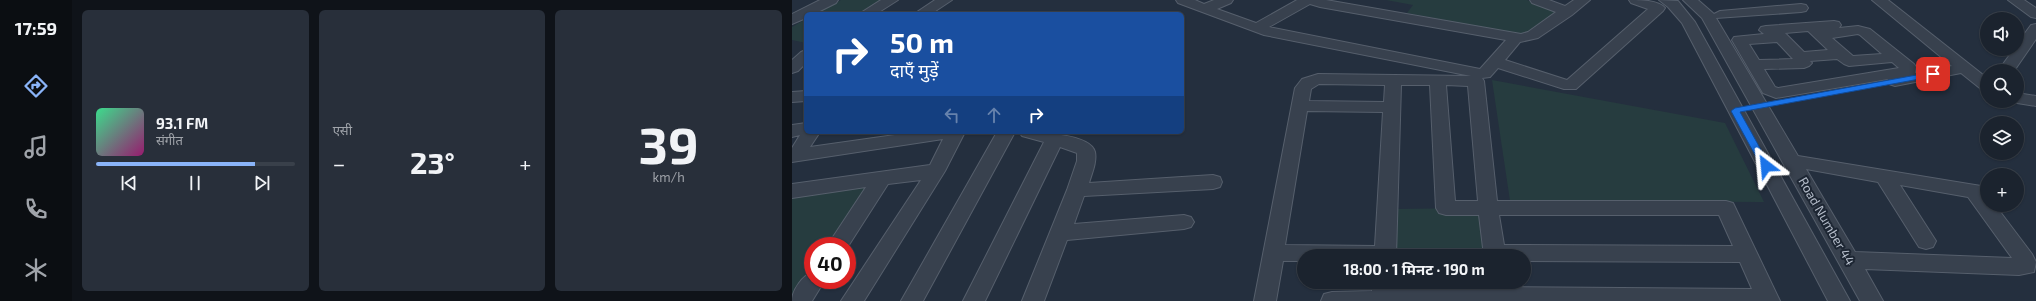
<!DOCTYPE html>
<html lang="hi">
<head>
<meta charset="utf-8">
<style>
	:root { --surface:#1b232e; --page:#282f3a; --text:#f1f3f6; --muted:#a0a4aa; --line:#39404a; --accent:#8ab4f8 }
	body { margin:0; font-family:"Exo 2","Noto Sans Devanagari",sans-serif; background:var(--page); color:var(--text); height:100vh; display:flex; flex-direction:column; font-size:15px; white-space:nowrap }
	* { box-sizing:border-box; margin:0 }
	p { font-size:13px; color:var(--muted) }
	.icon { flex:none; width:22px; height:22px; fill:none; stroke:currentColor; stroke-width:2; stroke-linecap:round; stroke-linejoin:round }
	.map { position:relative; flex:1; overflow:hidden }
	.side { display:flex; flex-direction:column; gap:10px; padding:10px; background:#0f1319; width:720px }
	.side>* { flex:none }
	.guide { position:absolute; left:12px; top:12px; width:380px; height:122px; border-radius:6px; box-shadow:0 1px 3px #0004,0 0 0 1px var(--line); background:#1a4fa0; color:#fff; overflow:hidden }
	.fabs { position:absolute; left:1188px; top:12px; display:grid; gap:8px }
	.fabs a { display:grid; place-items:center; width:44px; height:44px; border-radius:50%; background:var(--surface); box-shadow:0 1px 3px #0004,0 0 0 1px var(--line); font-size:20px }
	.speed { position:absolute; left:12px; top:237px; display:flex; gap:8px; font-size:20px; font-weight:700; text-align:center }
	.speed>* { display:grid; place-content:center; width:52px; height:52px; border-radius:50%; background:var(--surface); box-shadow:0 1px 3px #0004,0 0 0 1px var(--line); line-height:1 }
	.speed .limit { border:6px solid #d22; background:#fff; color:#111 }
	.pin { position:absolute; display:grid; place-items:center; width:34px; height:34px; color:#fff; margin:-17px; border-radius:8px; box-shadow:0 2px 6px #0006 }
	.me { position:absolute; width:44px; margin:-22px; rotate:331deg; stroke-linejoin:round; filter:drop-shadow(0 0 3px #0008) }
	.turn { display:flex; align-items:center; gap:14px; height:84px; padding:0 20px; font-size:18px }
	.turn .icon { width:52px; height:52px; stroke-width:2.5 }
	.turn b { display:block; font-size:28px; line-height:34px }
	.lanes { display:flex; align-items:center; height:38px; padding:0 20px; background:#0003; justify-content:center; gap:20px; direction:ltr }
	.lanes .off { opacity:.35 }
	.big { font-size:30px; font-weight:700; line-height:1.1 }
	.side .tile { flex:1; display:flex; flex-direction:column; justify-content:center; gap:6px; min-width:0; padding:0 14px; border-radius:6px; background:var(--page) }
	.side .dial { align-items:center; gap:0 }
	.dial b { font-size:52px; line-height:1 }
	.song { display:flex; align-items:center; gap:12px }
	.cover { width:48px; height:48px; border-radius:6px; background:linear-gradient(135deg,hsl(150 70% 55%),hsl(320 70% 35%)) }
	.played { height:4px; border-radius:2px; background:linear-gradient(90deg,var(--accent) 80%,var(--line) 80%) }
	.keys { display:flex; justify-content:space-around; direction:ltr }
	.heat { display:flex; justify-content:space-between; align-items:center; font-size:22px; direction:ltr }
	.side .tiles { flex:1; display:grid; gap:10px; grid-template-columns:repeat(3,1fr) }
	.trip { position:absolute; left:505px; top:249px; width:234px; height:40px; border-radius:20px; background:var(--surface); box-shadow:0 1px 3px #0004,0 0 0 1px var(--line); font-weight:700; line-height:40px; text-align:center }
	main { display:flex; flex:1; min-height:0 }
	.menu { display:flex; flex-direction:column; width:72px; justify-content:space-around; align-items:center; background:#0b0e12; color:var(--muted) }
	.menu .icon { width:28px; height:28px }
	.menu .selected { color:var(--accent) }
	.menu b { font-size:18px; color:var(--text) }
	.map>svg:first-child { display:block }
	.green { fill:#263c3f }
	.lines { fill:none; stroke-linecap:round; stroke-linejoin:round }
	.minor-casing { stroke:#565f6c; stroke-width:2 }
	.minor { fill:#38414e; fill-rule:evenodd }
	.route { fill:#1a73e8; stroke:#114b97 }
	.labels { text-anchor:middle; stroke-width:4; stroke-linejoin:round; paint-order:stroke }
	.street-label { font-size:13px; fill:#b4bcc9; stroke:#1d2633 }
</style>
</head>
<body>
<main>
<nav class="menu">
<b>17:59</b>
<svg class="icon selected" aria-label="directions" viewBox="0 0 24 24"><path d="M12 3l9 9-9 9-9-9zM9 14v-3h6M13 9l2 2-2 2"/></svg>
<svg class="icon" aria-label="music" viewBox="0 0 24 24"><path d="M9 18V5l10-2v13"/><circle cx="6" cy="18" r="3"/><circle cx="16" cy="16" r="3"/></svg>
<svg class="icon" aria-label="phone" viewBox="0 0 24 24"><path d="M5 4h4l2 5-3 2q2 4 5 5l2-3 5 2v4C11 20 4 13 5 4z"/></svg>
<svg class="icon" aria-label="climate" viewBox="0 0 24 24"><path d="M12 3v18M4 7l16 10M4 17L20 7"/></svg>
</nav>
<section class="side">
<div class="tiles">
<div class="tile">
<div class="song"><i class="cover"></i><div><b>93.1 FM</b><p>संगीत</p></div></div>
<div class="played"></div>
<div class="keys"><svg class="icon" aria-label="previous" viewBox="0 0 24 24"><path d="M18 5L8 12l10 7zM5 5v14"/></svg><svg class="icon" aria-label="pause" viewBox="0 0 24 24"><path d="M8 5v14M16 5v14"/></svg><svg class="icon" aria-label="next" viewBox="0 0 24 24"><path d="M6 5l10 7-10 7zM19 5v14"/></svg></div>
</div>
<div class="tile"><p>एसी</p>
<div class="heat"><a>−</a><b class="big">23°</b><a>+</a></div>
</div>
<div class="tile dial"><b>39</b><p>km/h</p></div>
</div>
</section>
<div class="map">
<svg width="1244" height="301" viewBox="0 0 1244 301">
	<rect width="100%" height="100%" fill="#242f3e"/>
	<path class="green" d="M49,0H103L79,14H24Z
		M594,0H735L765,12L731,35L615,13L621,5Z
		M14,19V43L0,40V27Z
		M700,80L933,123L972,202L718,201Z
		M80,180L35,246H21V266L0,297V191Z
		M689,208L694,256H601L602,209Z
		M601,282H697L698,290L601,291Z"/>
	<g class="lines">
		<defs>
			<path id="minor" d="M28,0H46L44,3L22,14H14V18L0,24V14Z
				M89,0H106L84,14H67Z
				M143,0H160L139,14H122Z
				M384,0H403L412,4L422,0H441L439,3L425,9L464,23L505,0H534L729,34L736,32L764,12L740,3L738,0H757L773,6L782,0H798L780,15L746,38L728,42L713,60L775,80L856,9L839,3L837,0C848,0 866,0 873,8L871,11L784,89H772L706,68L698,77L690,78L692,81L705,201H934L941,203L988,301H529L532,294L540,292L580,291V282H602V290L709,287L960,289L948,262L732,261V256H692L687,215H654L647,213L644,208L638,85H609L604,256H512V261H491L484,301H462L503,88L510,79L526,74L679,76L472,35L386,3ZM518,4L528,7L714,40L688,69L477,27ZM527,84L593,85L592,102L517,101L519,89ZM654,85L676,86L686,201H663ZM515,111L591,112L583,246L493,245ZM707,215H927L941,246L712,245Z
				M867,0L886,1L903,22L1058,301H1036L890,23L876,7Z
				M891,0H906L922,14L928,11L1009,4L1014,5L1016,8L1014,11L1009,12L924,18L1006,156L1189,186L1195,194V205H1203L1240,254L1244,262L1242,272L1227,275L1073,269L1091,301H1068L910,18ZM1014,169L1086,182L1127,247L1134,249L1141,247L1144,241L1108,185L1176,197L1220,258L1063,252Z
				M1080,0H1096L1195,78V91L1189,89L1169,73L1103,86L1097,84L1095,81L1096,79L984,98L971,93L940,40L942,37L972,34L967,30L969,27L974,26L1042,21L1047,22L1049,25L1047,28L1066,26L1078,29L1122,64L1124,67L1123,73L1160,66ZM1016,31L1036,50L1012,52L993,33ZM1066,34L1068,35L1090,54L1061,56L1040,38ZM985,42L1001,59L967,60L957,44ZM1045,59L1052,64L1057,66L1100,62L1107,68L986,88L983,87L972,69L1012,68L1017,66L1020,63L1018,61Z
				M1216,0H1232L1244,8V18L1239,17Z
				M1244,24V39L1222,71H1206L1222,49H1225V44L1239,25Z
				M14,50V63L6,71L0,73V60L9,52Z
				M14,91V101L0,102V92Z
				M1225,93L1244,96V106L1219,102L1225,101Z
				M14,123V132H28L18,147L124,132H173L153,171L72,301H49L129,180L96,184L55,248V246H35L74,187L0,198V184L138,165L151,139L0,162V148L8,135L0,137V125Z
				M205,132H223L131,301H109Z
				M227,132C242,132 299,133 303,152C305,162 300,173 297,183L421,175L428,177L430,182L428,187L421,189L292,196L282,224L392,215L399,217L402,222L399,227L392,229L275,240L252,301H230L275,190L285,161V153L268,147L193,301H171L252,142L230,136Z
				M21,272V280H33L20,301H0C0,290 11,275 21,272Z"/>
		</defs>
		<use href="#minor" class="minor-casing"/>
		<use href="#minor" class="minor"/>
	</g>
	<path class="route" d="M1141,72L1145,74L1144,76L948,112L978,166L974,169L969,166L939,111L943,108Z"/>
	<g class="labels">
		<g class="street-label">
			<text transform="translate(1035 221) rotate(60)" y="5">Road Number 44</text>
		</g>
	</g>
</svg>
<div class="fabs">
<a><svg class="icon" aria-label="sound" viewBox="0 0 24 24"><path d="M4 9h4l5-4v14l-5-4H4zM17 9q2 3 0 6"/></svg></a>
<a><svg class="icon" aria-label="search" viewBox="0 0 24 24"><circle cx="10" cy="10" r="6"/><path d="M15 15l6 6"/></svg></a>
<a><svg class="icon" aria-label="layers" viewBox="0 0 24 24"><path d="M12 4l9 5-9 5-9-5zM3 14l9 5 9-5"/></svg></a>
<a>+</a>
</div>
<div class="speed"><div class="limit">40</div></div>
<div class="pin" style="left:1141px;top:74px;background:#d93025"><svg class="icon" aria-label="arrive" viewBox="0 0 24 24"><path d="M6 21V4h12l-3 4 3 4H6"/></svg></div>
<svg class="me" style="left:974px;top:166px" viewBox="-20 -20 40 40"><path d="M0-17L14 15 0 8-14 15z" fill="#1a73e8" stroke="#fff" stroke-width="4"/></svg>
<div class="trip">18:00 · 1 मिनट · 190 m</div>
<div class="guide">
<div class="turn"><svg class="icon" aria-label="right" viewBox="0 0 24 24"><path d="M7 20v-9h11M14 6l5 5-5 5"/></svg><div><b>50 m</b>दाएँ मुड़ें</div></div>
<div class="lanes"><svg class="icon off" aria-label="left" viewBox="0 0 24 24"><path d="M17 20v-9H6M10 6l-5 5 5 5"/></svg><svg class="icon off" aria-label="ahead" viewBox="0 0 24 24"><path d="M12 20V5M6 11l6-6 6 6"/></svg><svg class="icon" aria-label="right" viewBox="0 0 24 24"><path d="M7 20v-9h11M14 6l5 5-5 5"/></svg></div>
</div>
</div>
</main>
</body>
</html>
